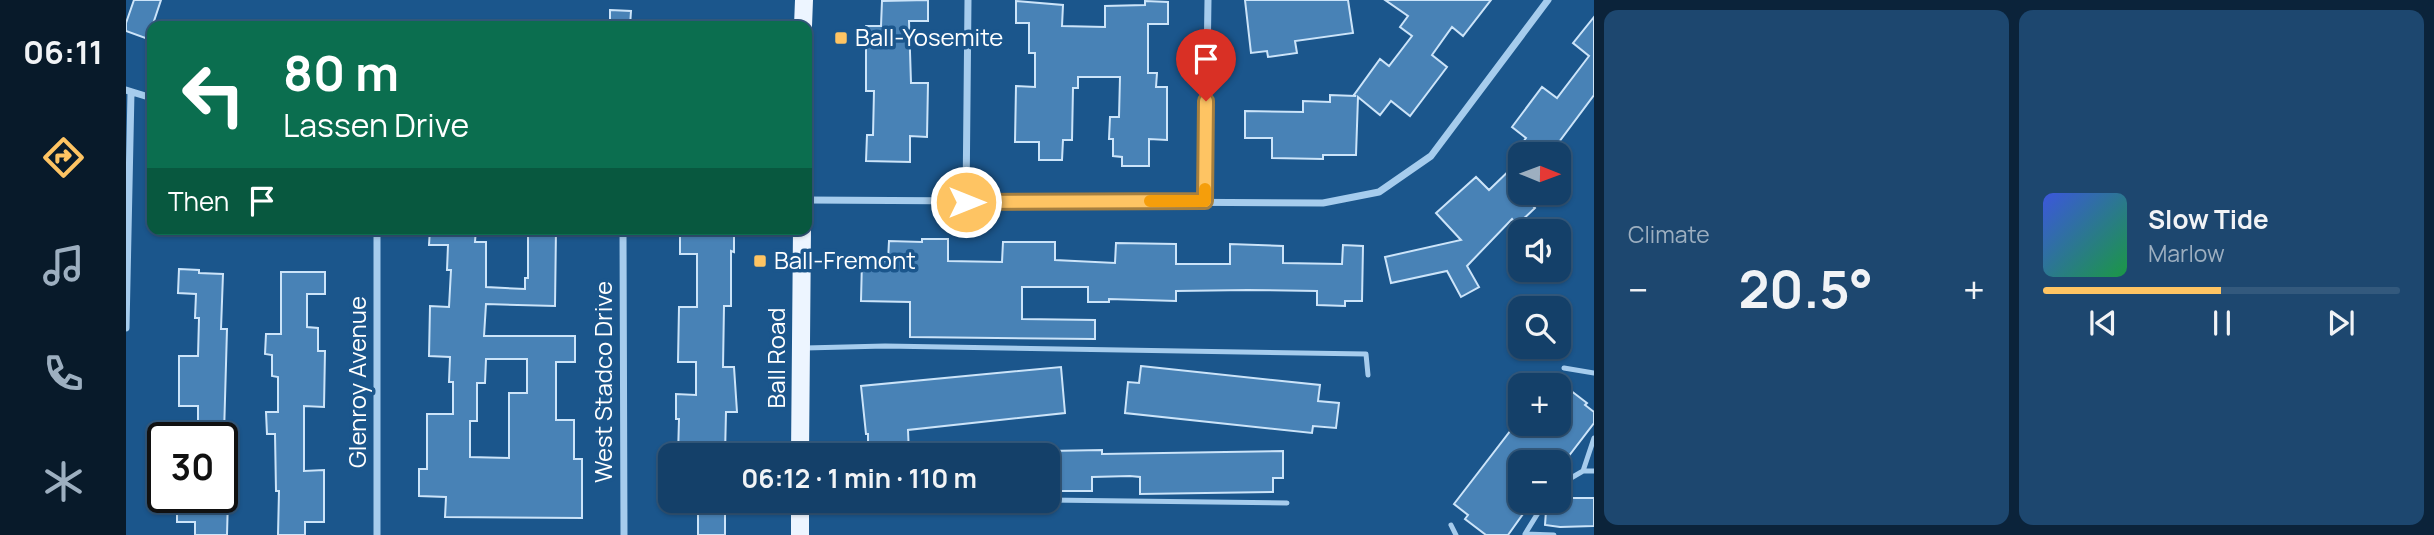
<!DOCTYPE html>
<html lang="en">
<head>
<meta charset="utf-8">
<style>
	:root { --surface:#144069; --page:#1d476f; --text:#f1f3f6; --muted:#9dafc0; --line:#33597d; --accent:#fec463 }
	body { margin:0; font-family:Manrope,sans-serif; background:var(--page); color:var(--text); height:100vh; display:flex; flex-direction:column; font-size:26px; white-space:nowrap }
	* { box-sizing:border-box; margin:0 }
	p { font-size:23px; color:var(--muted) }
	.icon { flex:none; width:38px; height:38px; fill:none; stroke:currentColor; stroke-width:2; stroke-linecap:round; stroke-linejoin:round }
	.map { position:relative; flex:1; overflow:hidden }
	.details { display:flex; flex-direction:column; gap:10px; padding:10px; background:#0b233a; width:840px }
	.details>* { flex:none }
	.banner { position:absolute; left:21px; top:21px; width:665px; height:214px; border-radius:14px; box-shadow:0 2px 5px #0004,0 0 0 2px var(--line); background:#0b6e4f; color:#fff; overflow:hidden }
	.needle { width:46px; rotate:91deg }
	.fabs { position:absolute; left:1382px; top:142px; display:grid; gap:14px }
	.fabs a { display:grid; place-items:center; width:63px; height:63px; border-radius:14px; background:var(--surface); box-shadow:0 2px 5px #0004,0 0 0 2px var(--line); font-size:35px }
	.speed { position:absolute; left:21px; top:422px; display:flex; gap:14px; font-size:35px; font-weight:700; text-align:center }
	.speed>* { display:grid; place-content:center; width:91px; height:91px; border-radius:50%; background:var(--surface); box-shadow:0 2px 5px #0004,0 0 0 2px var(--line); line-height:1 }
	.speed .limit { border:4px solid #111; border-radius:10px; background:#fff; color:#111 }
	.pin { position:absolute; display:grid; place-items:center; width:60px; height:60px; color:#fff; margin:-72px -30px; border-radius:50% 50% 50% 0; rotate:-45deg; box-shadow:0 0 7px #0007 }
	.pin .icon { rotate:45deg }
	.me { position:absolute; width:77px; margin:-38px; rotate:90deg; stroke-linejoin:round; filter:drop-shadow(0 0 5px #0008) }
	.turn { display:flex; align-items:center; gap:24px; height:147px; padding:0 21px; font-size:32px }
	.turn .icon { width:91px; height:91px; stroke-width:2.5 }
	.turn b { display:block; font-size:49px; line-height:60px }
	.then { display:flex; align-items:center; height:66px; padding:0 21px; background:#0003; gap:14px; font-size:26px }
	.big { font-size:52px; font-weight:700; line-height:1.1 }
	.details .tile { flex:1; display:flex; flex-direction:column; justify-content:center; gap:10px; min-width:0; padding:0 24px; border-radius:14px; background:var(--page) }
	.song { display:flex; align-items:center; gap:21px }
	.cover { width:84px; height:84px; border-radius:10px; background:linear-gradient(135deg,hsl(230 70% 55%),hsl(140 70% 35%)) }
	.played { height:7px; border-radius:4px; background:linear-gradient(90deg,var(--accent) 50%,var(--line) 50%) }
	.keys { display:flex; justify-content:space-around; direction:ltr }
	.heat { display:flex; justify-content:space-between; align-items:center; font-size:38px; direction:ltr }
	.details .tiles { flex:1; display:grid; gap:10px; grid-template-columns:repeat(2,1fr) }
	.trip { position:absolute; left:532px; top:443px; width:402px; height:70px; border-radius:14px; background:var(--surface); box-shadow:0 2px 5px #0004,0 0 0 2px var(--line); font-weight:700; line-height:70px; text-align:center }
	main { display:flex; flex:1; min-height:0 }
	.tabs { display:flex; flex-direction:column; width:126px; justify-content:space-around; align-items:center; background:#081a2a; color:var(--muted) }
	.tabs .icon { width:49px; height:49px }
	.tabs .selected { color:var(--accent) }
	.tabs b { font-size:32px; color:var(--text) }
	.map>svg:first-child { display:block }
	.building { fill:#4882b6; stroke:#cce4f9; stroke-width:2; fill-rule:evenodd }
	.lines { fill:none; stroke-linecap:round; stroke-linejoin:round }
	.service { stroke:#a6cced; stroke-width:5 }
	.minor { stroke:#a6cced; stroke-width:7 }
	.primary { stroke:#edf5ff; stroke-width:18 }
	.route-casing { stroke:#a57f40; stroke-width:18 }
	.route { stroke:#fec463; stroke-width:12 }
	.slow { stroke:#f59e0b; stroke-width:12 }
	.poi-dot { fill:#fec463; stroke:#1b568c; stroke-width:2.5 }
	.labels { text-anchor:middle; stroke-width:7; stroke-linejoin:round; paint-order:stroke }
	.poi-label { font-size:24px; fill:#fff; stroke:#1b568c; text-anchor:start }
	.street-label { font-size:24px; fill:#fff; stroke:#1b568c }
</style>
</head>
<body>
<main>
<nav class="tabs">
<b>06:11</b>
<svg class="icon selected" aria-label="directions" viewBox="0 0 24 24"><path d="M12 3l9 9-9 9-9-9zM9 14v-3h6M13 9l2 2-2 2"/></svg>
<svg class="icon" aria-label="music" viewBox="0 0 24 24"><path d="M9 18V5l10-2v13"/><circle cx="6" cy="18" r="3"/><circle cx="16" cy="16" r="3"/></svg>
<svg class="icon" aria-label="phone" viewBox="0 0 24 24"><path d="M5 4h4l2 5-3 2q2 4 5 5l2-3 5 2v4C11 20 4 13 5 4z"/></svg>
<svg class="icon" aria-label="climate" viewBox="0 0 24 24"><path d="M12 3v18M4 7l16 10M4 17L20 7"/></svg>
</nav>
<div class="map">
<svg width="1468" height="535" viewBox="0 0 1468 535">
	<rect width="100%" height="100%" fill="#1b568c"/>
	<path class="building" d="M8,0H35L22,39L0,31V23Z
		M802,0V21H783L785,83H802L801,137L784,136V162L740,161L741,135H747L748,91H740V26H755L756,1Z
		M1119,0H1222L1227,33L1169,41L1171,53L1142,57L1141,51L1125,53Z
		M1259,0H1365L1337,36L1326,27L1306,55L1321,67L1284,116L1265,101L1254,115L1232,97L1230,155H1197V159L1146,158V138H1119V111L1177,112V101L1204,102V95L1230,96L1228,95L1254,59L1263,66L1286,36L1274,27L1282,16Z
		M890,1L937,5L936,26L979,27V6L1019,5V1L1042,2V24H1022V73H1031L1030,87H1041V140L1023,139V166H996V157L987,156V139H983L984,117H993L994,77H952V88H947L946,140H937L936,160H913V142H889L890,86L909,87V53H903V23H890Z
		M484,10L505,11L504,26H484Z
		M1468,17V95L1424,154H1388L1400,138L1386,127L1416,87L1431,98L1463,56L1447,43Z
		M1395,159V193L1409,208L1391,225L1386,219L1341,266L1353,287L1335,297L1321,271L1265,283L1259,257L1335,240L1310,213L1350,177L1363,190Z
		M304,229H350L349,242H360V287L399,289V278H402V229H430L429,306L360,304L358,336H449V362H430V420H448V459H456V518L319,517L320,497L293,496V469H301V414H327V382H323L324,357L303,356L304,306L323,307L325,270H321L322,245H303ZM360,359H401V393H383V458L344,457V421H351V383H359Z
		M554,229H608V252L605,251V306H598L597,367H608L611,412H600L599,455H552L553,419H550V394L570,395V362H552L553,307H571V254H554Z
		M796,239H822V261L876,262L877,242H929V260L989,263L990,243L1050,244V264H1104V244L1157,246V263L1216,264L1217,245L1237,246L1236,301H1219V306L1191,305V291L1122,290L1050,291V301L983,299V302H962V287H896V319L969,320V339L784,337V302L735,301L736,260L762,261L763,241L796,242Z
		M53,269L73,270V273L97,274L95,329H101L98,434L72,433V406H53V356H72L73,318H69L70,294L52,293Z
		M155,272H199V294H181V327L192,328V351H199L198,407L178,406V471L198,470V522H179V535H152L153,491H150L149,434H141L140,412H152V377L146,376V355L139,354L140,334H155Z
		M1015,366L1194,385L1192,401L1213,403L1210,428L1187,426L1186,433L999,413L1002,382L1013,383Z
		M935,367L939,413L782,430L783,455H742V434H740L735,386Z
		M1440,387L1461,403L1459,405L1468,412V423L1442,457L1440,456L1435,462H1395V500H1407L1382,535H1360L1339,519L1342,515L1328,504L1395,417V424H1433V396Z
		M976,450V454L1157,451V478H1147V492L1014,494V477L1004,476L966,477V491H922V451Z
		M51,498H102L101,535H69V522H51Z
		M1433,498H1468V526L1434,527L1419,525L1420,511L1425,500H1433Z
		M572,500H599V535H572Z"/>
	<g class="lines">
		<path class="service" d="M679,348L759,346L1240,354L1242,375
			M1438,368L1468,373
			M1468,438L1457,471H1468
			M1433,485L1457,471
			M922,500L1161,503
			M1420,500L1399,534L1428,535
			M1325,525L1330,535"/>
		<path class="minor" d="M0,90L26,98
			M681,200L1197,203L1253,192L1305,156L1422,0
			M1079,201L1082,0
			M840,202L842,0
			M497,229L498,535
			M0,328L5,92
			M251,535V229"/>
		<path class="primary" d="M677,26L678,0
			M674,455L676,229
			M674,535V500"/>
	</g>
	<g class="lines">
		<defs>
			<path id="route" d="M840,202L1079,201L1080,101"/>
		</defs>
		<use href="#route" class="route-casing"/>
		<use href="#route" class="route"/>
		<path class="slow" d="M1024,201H1079V189"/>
	</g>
	<g class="poi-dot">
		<rect x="708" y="31" width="14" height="14" rx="3.5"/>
		<rect x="627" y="254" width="14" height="14" rx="3.5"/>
	</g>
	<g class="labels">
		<g class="poi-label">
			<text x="729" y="46">Ball-Yosemite</text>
			<text x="648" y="269">Ball-Fremont</text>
		</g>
		<g class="street-label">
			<text transform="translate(651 358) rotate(-90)" y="8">Ball Road</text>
			<text transform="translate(232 382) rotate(-90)" y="8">Glenroy Avenue</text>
			<text transform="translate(478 382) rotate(-90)" y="8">West Stadco Drive</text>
		</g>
	</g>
</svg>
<div class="fabs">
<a><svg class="needle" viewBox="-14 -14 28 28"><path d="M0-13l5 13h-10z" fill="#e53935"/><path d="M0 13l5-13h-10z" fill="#9dafc0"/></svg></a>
<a><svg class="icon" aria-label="sound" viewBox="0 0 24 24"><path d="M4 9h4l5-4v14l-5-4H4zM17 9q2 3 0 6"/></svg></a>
<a><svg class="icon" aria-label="search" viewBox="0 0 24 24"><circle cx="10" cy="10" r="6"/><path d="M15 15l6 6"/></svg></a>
<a>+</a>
<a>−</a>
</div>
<div class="speed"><div class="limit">30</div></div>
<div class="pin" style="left:1080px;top:101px;background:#d93025"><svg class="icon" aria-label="arrive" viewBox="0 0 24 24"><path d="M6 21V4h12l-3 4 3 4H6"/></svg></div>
<svg class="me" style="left:840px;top:202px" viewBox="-20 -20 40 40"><circle r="17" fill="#fec463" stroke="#fff" stroke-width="3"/><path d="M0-11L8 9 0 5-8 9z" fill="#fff"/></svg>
<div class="trip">06:12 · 1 min · 110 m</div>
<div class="banner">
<div class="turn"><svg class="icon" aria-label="left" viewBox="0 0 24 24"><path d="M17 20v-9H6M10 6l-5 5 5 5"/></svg><div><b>80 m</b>Lassen Drive</div></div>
<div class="then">Then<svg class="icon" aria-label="arrive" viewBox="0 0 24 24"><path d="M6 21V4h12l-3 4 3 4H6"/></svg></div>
</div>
</div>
<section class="details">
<div class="tiles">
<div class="tile"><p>Climate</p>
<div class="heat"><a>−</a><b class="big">20.5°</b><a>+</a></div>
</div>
<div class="tile">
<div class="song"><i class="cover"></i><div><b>Slow Tide</b><p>Marlow</p></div></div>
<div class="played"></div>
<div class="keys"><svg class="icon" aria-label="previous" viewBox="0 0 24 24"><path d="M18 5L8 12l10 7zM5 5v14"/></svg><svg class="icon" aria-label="pause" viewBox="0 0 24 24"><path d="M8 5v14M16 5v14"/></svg><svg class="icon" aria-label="next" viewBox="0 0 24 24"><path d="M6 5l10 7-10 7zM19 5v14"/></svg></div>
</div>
</div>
</section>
</main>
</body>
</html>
